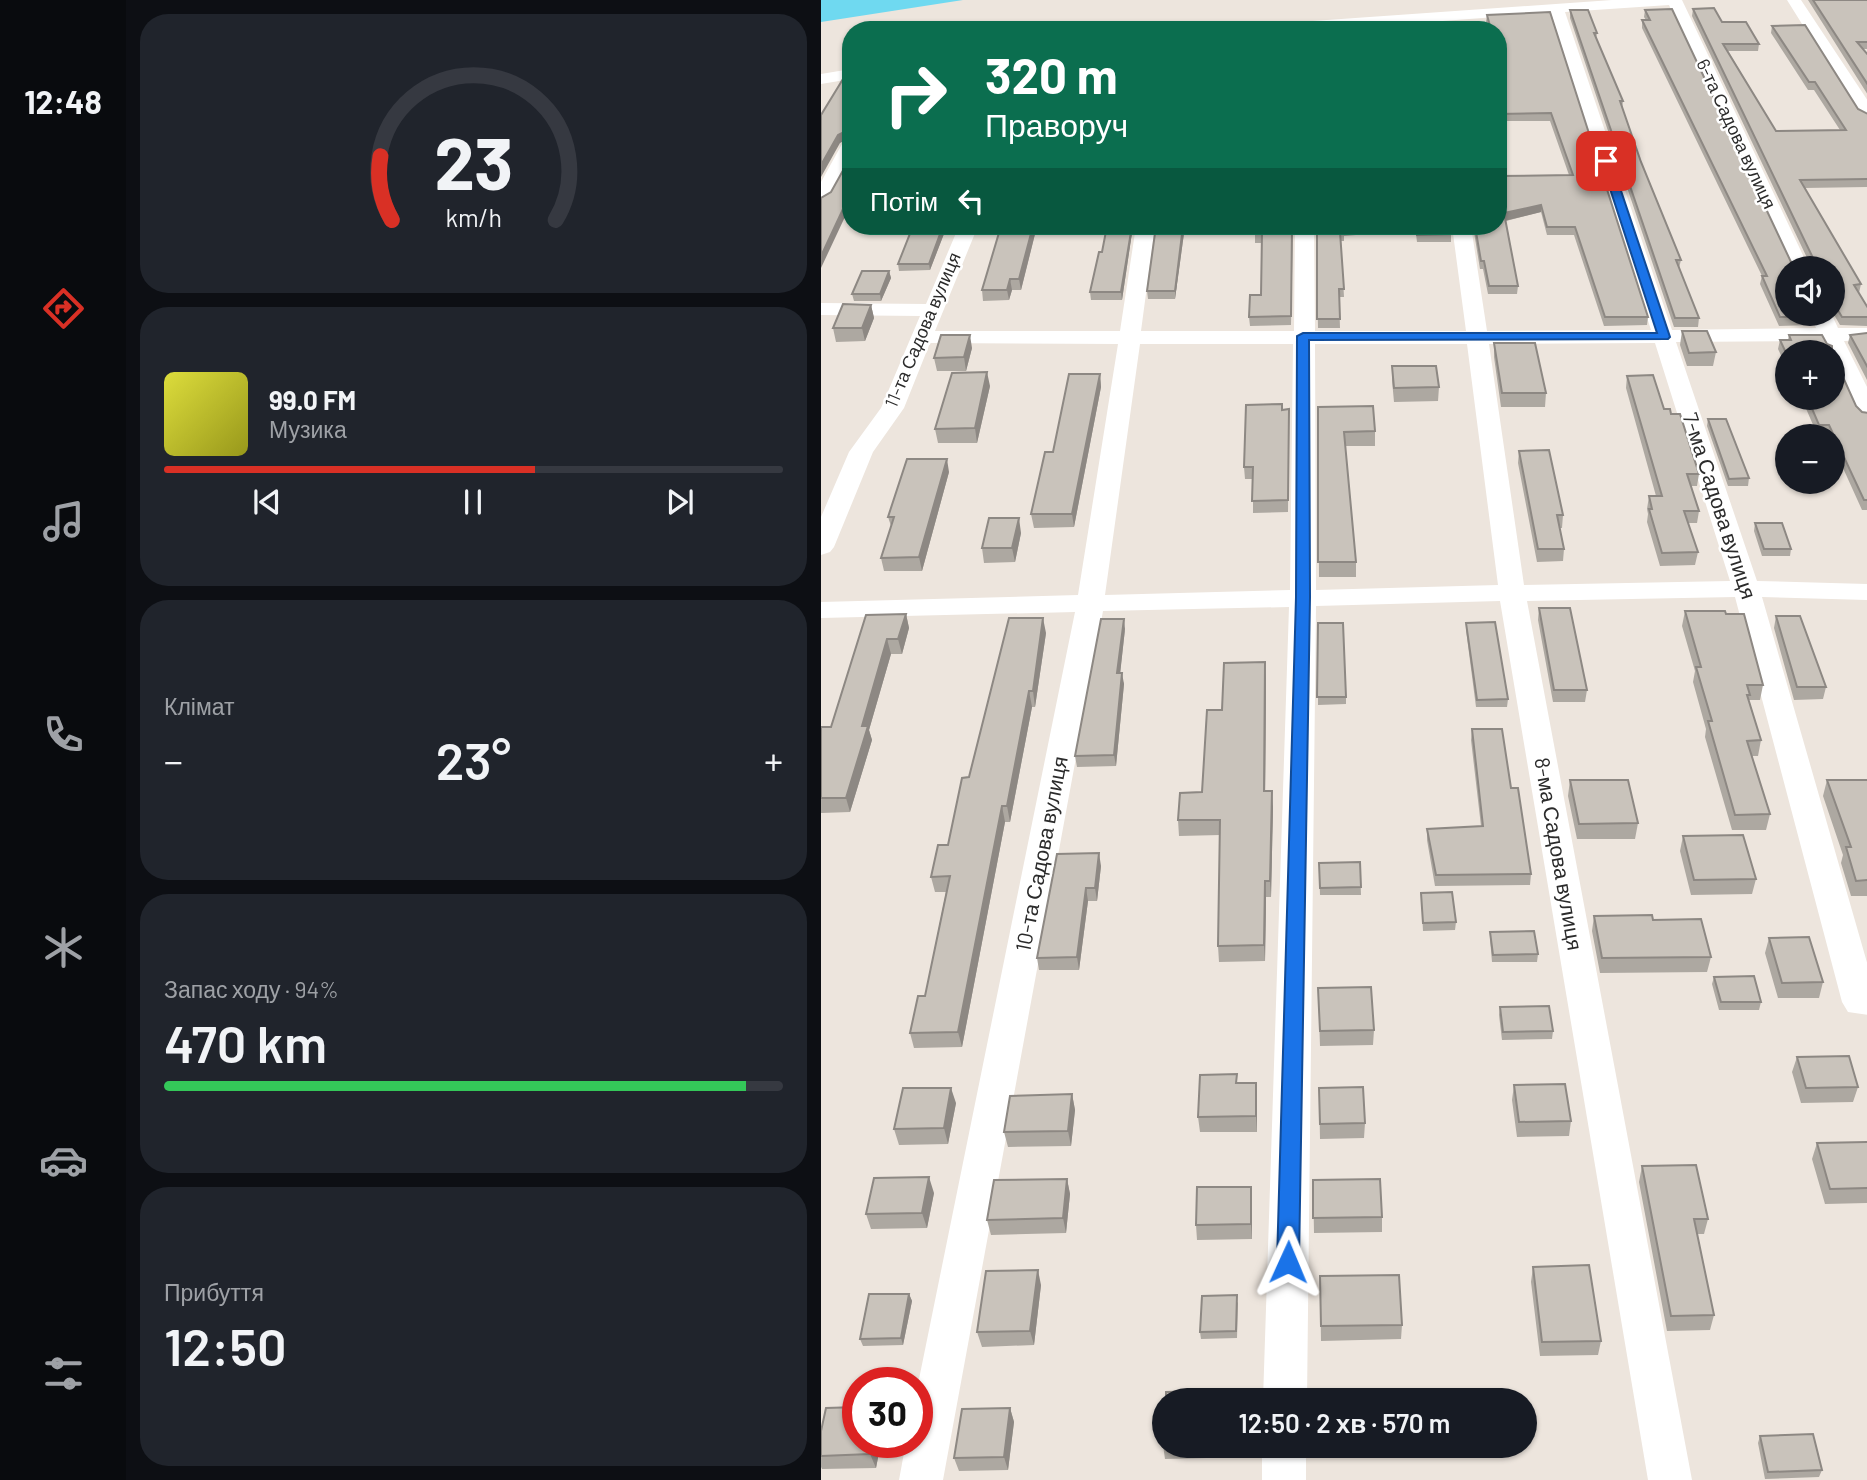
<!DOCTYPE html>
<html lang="uk">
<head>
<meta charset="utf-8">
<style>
	:root { --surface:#171b24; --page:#20242c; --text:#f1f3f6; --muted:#9ea1a6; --line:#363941; --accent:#d93025 }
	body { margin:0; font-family:Barlow,sans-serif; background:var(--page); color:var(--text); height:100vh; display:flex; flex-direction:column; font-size:26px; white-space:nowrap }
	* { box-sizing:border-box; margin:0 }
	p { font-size:23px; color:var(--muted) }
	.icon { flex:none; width:38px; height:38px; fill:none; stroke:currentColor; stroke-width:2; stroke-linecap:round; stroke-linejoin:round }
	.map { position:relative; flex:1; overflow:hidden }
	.details { display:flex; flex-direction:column; gap:14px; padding:14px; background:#0d0f14; width:695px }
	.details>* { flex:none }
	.banner { position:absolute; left:21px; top:21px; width:665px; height:214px; border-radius:28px; box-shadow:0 2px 5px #0004; background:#0b6e4f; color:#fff; overflow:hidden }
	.fabs { position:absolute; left:954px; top:256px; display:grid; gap:14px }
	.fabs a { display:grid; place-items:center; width:70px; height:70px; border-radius:50%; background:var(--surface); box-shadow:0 2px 5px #0004; font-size:35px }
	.speed { position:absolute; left:21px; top:1367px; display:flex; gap:14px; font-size:35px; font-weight:700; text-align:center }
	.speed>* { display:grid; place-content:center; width:91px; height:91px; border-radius:50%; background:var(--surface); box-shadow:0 2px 5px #0004; line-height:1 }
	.speed .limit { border:10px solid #d22; background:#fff; color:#111 }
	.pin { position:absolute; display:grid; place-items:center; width:60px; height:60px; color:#fff; margin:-30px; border-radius:14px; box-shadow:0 4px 10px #0006 }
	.me { position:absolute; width:77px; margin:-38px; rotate:1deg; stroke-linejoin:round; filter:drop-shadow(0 0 5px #0008) }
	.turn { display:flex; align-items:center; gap:24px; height:147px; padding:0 28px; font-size:32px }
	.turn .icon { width:91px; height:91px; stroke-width:2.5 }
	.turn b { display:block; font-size:49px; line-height:60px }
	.then { display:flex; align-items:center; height:66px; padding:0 28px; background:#0003; gap:14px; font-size:26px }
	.big { font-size:52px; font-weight:600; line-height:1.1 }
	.details .card { flex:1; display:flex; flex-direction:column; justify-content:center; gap:10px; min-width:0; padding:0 24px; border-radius:28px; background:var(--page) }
	.details .dial { align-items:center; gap:0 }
	.dial svg { height:182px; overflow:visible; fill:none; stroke:var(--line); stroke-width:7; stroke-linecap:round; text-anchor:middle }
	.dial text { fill:var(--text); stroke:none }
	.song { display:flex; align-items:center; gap:21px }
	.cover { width:84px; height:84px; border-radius:10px; background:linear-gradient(135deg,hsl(60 70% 55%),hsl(60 70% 35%)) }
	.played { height:7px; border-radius:4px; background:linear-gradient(90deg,var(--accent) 60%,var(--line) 60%) }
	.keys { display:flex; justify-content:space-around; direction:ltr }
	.heat { display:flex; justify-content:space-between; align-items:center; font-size:38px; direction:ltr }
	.charge { height:10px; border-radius:5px; background:linear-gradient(90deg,#34c759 94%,var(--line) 0) }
	.trip { position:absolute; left:331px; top:1388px; width:385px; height:70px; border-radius:35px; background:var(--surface); box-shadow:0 2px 5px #0004; font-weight:600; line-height:70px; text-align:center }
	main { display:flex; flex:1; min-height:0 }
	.tabs { display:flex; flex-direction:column; width:126px; justify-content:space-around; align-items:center; background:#090b0e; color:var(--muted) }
	.tabs .icon { width:49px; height:49px }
	.tabs .current { color:var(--accent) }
	.tabs b { font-size:32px; color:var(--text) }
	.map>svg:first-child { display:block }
	.water { fill:#6fd9f0 }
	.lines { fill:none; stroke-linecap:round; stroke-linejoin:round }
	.minor { fill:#fff; fill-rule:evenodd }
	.wall { fill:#ada8a1 }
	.shaded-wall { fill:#8d8883 }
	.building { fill:#c9c3bb; stroke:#8d8883; stroke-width:2 }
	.route { fill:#1a73e8; stroke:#114b97; stroke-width:2 }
	.labels { text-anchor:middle; stroke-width:5; stroke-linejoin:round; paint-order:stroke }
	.far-street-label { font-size:18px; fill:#2b2b2b; stroke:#fff }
	.street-label { font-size:21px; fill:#2b2b2b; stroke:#fff }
</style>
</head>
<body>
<main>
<nav class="tabs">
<b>12:48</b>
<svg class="icon current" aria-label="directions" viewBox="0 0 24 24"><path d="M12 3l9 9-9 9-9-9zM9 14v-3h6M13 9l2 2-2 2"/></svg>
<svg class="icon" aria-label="music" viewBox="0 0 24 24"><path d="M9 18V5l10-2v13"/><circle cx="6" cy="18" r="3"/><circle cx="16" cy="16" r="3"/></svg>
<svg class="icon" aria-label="phone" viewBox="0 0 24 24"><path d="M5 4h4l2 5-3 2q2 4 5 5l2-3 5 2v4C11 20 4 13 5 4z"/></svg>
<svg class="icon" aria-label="climate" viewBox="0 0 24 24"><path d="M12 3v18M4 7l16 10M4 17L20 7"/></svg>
<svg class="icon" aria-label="car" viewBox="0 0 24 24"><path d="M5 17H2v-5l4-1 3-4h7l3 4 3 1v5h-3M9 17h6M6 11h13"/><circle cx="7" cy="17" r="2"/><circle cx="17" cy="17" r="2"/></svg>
<svg class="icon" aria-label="filters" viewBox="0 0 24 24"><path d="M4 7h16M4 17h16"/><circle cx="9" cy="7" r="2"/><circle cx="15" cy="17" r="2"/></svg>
</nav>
<section class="details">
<div class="card dial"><svg viewBox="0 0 100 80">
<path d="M14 69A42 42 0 1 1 86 69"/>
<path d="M14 69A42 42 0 0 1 9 41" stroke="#d93025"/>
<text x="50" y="56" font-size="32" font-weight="700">23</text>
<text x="50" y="72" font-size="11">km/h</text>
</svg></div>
<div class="card">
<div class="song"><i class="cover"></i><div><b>99.0 FM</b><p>Музика</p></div></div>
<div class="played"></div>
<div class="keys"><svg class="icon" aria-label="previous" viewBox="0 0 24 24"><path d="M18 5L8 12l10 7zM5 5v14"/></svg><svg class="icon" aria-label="pause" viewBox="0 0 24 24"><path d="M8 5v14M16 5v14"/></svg><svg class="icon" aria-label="next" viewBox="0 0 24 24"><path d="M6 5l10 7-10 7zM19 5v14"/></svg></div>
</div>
<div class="card"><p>Клімат</p>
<div class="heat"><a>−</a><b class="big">23°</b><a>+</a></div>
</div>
<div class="card"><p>Запас ходу · 94%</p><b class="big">470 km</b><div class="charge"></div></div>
<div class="card"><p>Прибуття</p><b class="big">12:50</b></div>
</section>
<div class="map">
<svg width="1047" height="1480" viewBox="0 0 1047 1480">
	<rect width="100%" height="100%" fill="#ede5dd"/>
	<path class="water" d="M0,0H142L0,22Z"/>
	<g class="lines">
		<path class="minor" d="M791,0H861L988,268H968L848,5L744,12L851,330L995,328L989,313H1010L1017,328H1047V340L1023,341L1047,389V421L1039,419L1035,414L1012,363V352H1006L1001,341L855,342L936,581L1047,584V600L941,597L1047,966V1015L1027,1012L1021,1002L914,597L706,601L871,1480H827L679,601L495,606L486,1400H442L468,607L282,611L122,1480H78L85,1442H96V1389L254,612L0,618V602L257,595L297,344L109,343L83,408L52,452L13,547L9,552L0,555V517L28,452L60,408L99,316L0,315V303L105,304L138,226H157L114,331H299L315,226H334L320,331H473L474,226H493L494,331H645L631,226H650L666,331L830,330L730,13L501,30H425L433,25ZM834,343L909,581L703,585L668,344ZM319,344H472L469,590L284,595ZM494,344H646L677,585L495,590Z
			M966,0H980L1047,101V120L1038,115Z
			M30,69V79L0,84V74Z
			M30,139V161L9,199L0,205V182L21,144Z
			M441,1446H485V1480H441Z"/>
	</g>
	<path class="wall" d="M987,0H1047V49H1042L1047,55V95Z
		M872,9L901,22L938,44L937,51H907L955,131L1019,130L993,90H987L950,33L951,26L1037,109L1047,114V187L983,188L1040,284L1038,293L1047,308V326L1019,325L1012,313V268H966L993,317L991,325L958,326L939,284L941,276L821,28V20H825L823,17L824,10L970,262H988L871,16Z
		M749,10L776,33L775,39L802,101L801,109L820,162L860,260L858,268L878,318L877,327H853L749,18Z
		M729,12L827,317L826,325L783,326L753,235H726L720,212L685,221L697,286L696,294H667L662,269H659L652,226H677L748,175L729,121H677V30L667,26L665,22L666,15Z
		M126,226L109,270L78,271L77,264Z
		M180,226H215V230L200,290H191L188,300L162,301L161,290Z
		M286,226H312L301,300H270L269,292L281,252Z
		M335,226H364L354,299H327L326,291Z
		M472,226L470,325L429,326L428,317L440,295L441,243H434V234Z
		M495,226H535V235L523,236V241H520L523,297H518L519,328H497Z
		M594,226H630V242H596Z
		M68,271L70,278L60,301H33L31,294Z
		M50,305L53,318L44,341L15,342L12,328Z
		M861,331L895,352L892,366H866L859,345Z
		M1047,333V382L1027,343L1029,335Z
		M968,335L1006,344L966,352V368L957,349L959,340H967Z
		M673,343L725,393L724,407H680L673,357Z
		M151,348L145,371H116L113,358Z
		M1012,355L1035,406L1041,412L1047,413V510H1041L1012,446V436H1007L1006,434H996L980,397H1012Z
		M571,366L618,387L617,401L573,402L571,380Z
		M279,374L280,387L253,527L213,528L210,514L232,452Z
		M806,376L850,414L878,474L876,486H870L878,511L876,523H867L877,552L874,565L839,566L826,522L827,514L826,509L828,496H835L805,388Z
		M169,386L156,443H117L114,429Z
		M497,407L554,431V446H524L535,562V577H498Z
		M468,409L467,512L432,513V479H424L423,467L461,410Z
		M887,419L928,478L927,486H907L886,426Z
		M698,451L742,515L741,528H739L743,549L742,561L716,562L697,463Z
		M128,472L101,571H63L60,558L70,526L67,517Z
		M934,523L970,549L969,556H941L933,531Z
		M200,533L194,562L163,563L161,548Z
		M718,608L766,690L764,702H732L717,620Z
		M864,611L942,685L939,700H928L940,740L937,756H931L949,814L945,830H911L884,737L885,729L872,682L874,671L861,626Z
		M85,614L88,628L81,654H70L48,730L51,740L29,812L0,813V727H10L45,615Z
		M955,616L1005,687L1002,699L973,700L953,628Z
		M497,623L525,697V704L497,705Z
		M645,623L687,699L686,707H655L645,630Z
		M304,629L299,673L303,684L295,766L256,767L254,756Z
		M225,633L214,707H211L189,822H184L141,1047L93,1048L89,1033L104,996L125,892H114L110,877L127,845L148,777Z
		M445,677L444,791L452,807L450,897H445L444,961L398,962L397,946L399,835L358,836L357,820L381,792L401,710Z
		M651,729L690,788L710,874L709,885L614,886L606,840V829L660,826L650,740Z
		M749,780L817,823L814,839H756L747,796Z
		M1006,780H1047V896H1030L1020,863L1022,855L1002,796Z
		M862,836L935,879L931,894L870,895L859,851Z
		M539,862L540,895H499L498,863Z
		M280,866L276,901H267L258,970H218L216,958Z
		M600,893L635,922L634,930L602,931Z
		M773,916L832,920L890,957L886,972L779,973L771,931Z
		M669,932L717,954L716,962H671L669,939Z
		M948,938L1002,982L998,998H957L944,953Z
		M893,977L940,1002L938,1010H898L891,984Z
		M497,988L553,1030L552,1045L499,1046Z
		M679,1007L732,1031L731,1039L681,1040L678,1015Z
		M976,1057L1037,1087L1032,1102L980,1103L971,1072Z
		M416,1083L436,1098V1132H379L377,1117Z
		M693,1085L750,1121L748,1136L696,1137L691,1100Z
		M498,1088L544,1123L543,1138L499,1139Z
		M251,1094L254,1110L250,1146L187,1147L183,1132Z
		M135,1103L127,1144L78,1145L73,1129Z
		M1047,1142V1203L1004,1204L991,1159L996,1143Z
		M821,1166L887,1219L883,1234H876L893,1315L889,1330L846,1331L818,1182Z
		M246,1179L249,1194L245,1233L170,1235L166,1220Z
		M492,1180L561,1217V1232L493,1233Z
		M113,1193L106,1228L50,1229L45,1214Z
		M431,1202V1239L376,1240L375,1225Z
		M712,1267L780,1341L777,1355L719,1356L710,1282Z
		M499,1276L581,1325L580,1339L500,1341Z
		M220,1285L213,1345L161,1347L156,1332Z
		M88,1294L91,1301L82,1345L42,1346L39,1339Z
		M417,1302L416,1338L380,1339L379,1332Z
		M189,1408L193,1422L187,1470L138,1471L133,1458Z
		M343,1428V1446H427V1457L344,1459L342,1445Z
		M0,1431L60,1442L55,1468L1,1469L0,1467Z
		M939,1436L1001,1470L998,1477L944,1479L937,1443Z"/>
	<path class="shaded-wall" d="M29,129L30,137L19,143L0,177V165L17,135Z
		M30,192V204L0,268V256Z
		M720,205V212L683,221V213Z
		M122,226H126L109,270L108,264Z
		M212,226H215V230L200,290L198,279Z
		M311,226H312L301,300L300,292Z
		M362,226H364L354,299V291Z
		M68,271L70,278L60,301L59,294Z
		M189,279L191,290L188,300L186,290Z
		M50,305L53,318L44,341L41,328Z
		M149,335L151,348L145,371L143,357Z
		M166,372L169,386L156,443L154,428Z
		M279,374L280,387L253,527L251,514Z
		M126,459L128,472L101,571L98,557Z
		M198,518L200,533L194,562L191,548Z
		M85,614L88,628L81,654L77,639Z
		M222,618L225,633L214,707L212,691Z
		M303,619L304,629L298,684L296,673Z
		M66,639L70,654L48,730L51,740L29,812L25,798L41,726Z
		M444,662L445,677L444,807L443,791Z
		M301,673L303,684L295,766L293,755Z
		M208,691L211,707L189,822L186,806Z
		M451,791L452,807L450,897L449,881Z
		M181,806L184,822L141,1047L137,1032Z
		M278,853L280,866L276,901L274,888Z
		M444,881L445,897L444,961L443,945Z
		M265,888L267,901L258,970L256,957Z
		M435,1083L436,1098V1132L435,1116Z
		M130,1088L135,1103L127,1144L123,1128Z
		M251,1094L254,1110L250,1146L247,1131Z
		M108,1177L113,1193L106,1228L101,1213Z
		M246,1179L249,1194L245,1233L242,1218Z
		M430,1187L431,1202V1239L430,1224Z
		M217,1270L220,1285L213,1345L209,1331Z
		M88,1294L91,1301L82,1345L80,1338Z
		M189,1408L193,1422L187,1470L183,1457Z
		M52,1442H60L55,1468L49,1454Z"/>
	<path class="building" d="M992,0H1047V42H1036L1047,55V85Z
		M893,8L901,22H925L938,44H902L955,131L1025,130L994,82H988L951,26L984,25L1037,109L1047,114V179L979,180L1040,284L1033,285L1047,308V317H1021L1012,302V268H966V313H992L993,317H959L941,276H946L821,20H829L824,10L851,9L970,262H990L992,258L872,9Z
		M749,10H767L776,33H773L802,101H799L820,162L860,260H855L878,318H854Z
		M729,12L827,317H784L754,227H726L720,205L683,213L697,286H668L663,261H660L654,226H677V176L752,175L730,113L677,114V30H577V27L669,26L666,15Z
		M457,28H517V30H457Z
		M22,79H30V141L29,129L17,135L0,165V115Z
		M30,156V192L0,256V198L10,192Z
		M92,226H122L108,264H77Z
		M180,226H212L198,279H189L186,290H161Z
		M286,226H311L300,292H269L278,252H281Z
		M335,226H362L354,291H326Z
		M434,226H471L470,316L428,317L429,295H440L441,234H434Z
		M496,226H535V227H523V232H519L523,289H518L519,319H496Z
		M595,226H630L631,234L596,235Z
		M41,271H68L59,294H31Z
		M22,304L50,305L41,328H12Z
		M861,331H886L895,352L868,353Z
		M1047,333V368L1029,335Z
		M120,335H149L143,357L113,358Z
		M968,335H1001L1006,344L1011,346V352H966V355L959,340H970Z
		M673,343H714L725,393H681Z
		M1012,353V355L1035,406L1041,412L1047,413V500H1043L1008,425H998L986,397H1012Z
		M571,366H615L618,387L573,388Z
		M166,372L154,428L114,429L131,373Z
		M248,374H279L251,514H210L224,452H232Z
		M832,375L843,409H849L850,414H859L878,474H866L878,511H863L877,552L841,553L828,509H831L828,496H841L806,376Z
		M461,404V410L468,409L467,500L431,501L432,467H423L425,405Z
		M552,406L554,431L523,432L535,562H497V407Z
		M887,419H905L928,478L908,479Z
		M728,450L742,515H736L743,549H717L698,451Z
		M86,459H126L98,557L60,558L73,517H67Z
		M168,518H198L191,548H161Z
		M934,523H961L970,549H943Z
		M718,608H749L766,690H733Z
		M864,611H904L905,614H923L942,685H926L929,695H926L940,740L926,741L949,814L914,815L887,721H891L875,667H880Z
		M85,614L77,639H66L41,726H47L25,798H0V727H10L45,615Z
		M955,616H979L1005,687H976Z
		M188,618H222L212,691H208L186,806H181L137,1032L89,1033L97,996H104L129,876L110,877L117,845H127L141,778L148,777Z
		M280,619H303L296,673H301L293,755L254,756Z
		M674,622L687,699L656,700L645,623Z
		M497,623H522L525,697H496Z
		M444,662L443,791H451L449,881H444L443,945L397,946L399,820H357L359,793L381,792L386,710H401L403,663Z
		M651,729H681L690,788H697L710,874L615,875L606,829L662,826Z
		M749,780H807L817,823L758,824Z
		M1006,780H1047V880L1035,881L1025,847H1030Z
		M922,835L935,879L873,880L862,836Z
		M278,853L274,888H265L256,957L216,958L236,854Z
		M539,862L540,887L499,888L498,863Z
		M631,892L635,922L602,923L600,893Z
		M831,915L832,920L880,919L890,957L781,958L773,916Z
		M713,931L717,954L672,955L669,932Z
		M988,937L1002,982L961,983L948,938Z
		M933,976L940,1002H900L893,977Z
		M550,987L553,1030L499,1031L497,988Z
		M728,1006L732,1031L682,1032L679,1007Z
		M1028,1056L1037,1087L985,1088L976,1057Z
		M416,1074L415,1083H435V1116L377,1117L379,1075Z
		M744,1084L750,1121L698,1122L693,1085Z
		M542,1087L544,1123L499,1124L498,1088Z
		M82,1088H130L123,1128L73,1129Z
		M251,1094L247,1131L183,1132L189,1096Z
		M1047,1142V1188L1009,1189L996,1143Z
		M875,1165L887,1219H873L893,1315L850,1316L821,1166Z
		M108,1177L101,1213L45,1214L53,1178Z
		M246,1179L242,1218L166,1220L173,1180Z
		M559,1179L561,1217L492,1218V1180Z
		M376,1187H430V1224L375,1225Z
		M768,1265L780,1341L721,1342L712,1267Z
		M217,1270L209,1331L156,1332L165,1271Z
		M578,1275L581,1325L500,1326L499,1276Z
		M48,1294H88L80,1338L39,1339Z
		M416,1295L415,1331L379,1332L381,1296Z
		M427,1390V1400H345V1392Z
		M37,1407V1442H52L49,1454L0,1456V1431L5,1408Z
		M189,1408L183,1457L133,1458L141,1409Z
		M992,1434L1001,1470L947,1472L939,1436Z"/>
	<path class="route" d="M785,158L790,161L849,337L847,339L488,340L489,597L478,1262L475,1268L467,1271L460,1268L456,1262L475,597L476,336L482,333H836L780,161Z"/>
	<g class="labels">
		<g class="far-street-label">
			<text transform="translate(915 134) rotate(65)" y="6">6-та Садова вулиця</text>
			<text transform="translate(102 330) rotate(-67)" y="6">11-та Садова вулиця</text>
		</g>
		<g class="street-label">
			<text transform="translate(898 506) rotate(72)" y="7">7-ма Садова вулиця</text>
			<text transform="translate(221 854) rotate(-79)" y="7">10-та Садова вулиця</text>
			<text transform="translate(737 854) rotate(80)" y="7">8-ма Садова вулиця</text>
		</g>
	</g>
</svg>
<div class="fabs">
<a><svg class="icon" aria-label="sound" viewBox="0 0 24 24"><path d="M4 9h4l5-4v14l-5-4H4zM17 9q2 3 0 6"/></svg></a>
<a>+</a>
<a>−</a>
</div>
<div class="speed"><div class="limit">30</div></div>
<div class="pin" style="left:785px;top:161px;background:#d93025"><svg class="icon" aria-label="arrive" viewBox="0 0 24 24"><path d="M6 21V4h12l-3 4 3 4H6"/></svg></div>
<svg class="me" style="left:467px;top:1262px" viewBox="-20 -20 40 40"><path d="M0-17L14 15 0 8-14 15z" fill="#1a73e8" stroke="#fff" stroke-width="4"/></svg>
<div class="trip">12:50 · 2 хв · 570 m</div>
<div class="banner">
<div class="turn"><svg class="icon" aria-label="right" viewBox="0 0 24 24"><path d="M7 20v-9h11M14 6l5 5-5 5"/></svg><div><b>320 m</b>Праворуч</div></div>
<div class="then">Потім<svg class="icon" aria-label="left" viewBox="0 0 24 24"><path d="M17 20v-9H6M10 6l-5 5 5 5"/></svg></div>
</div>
</div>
</main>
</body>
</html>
